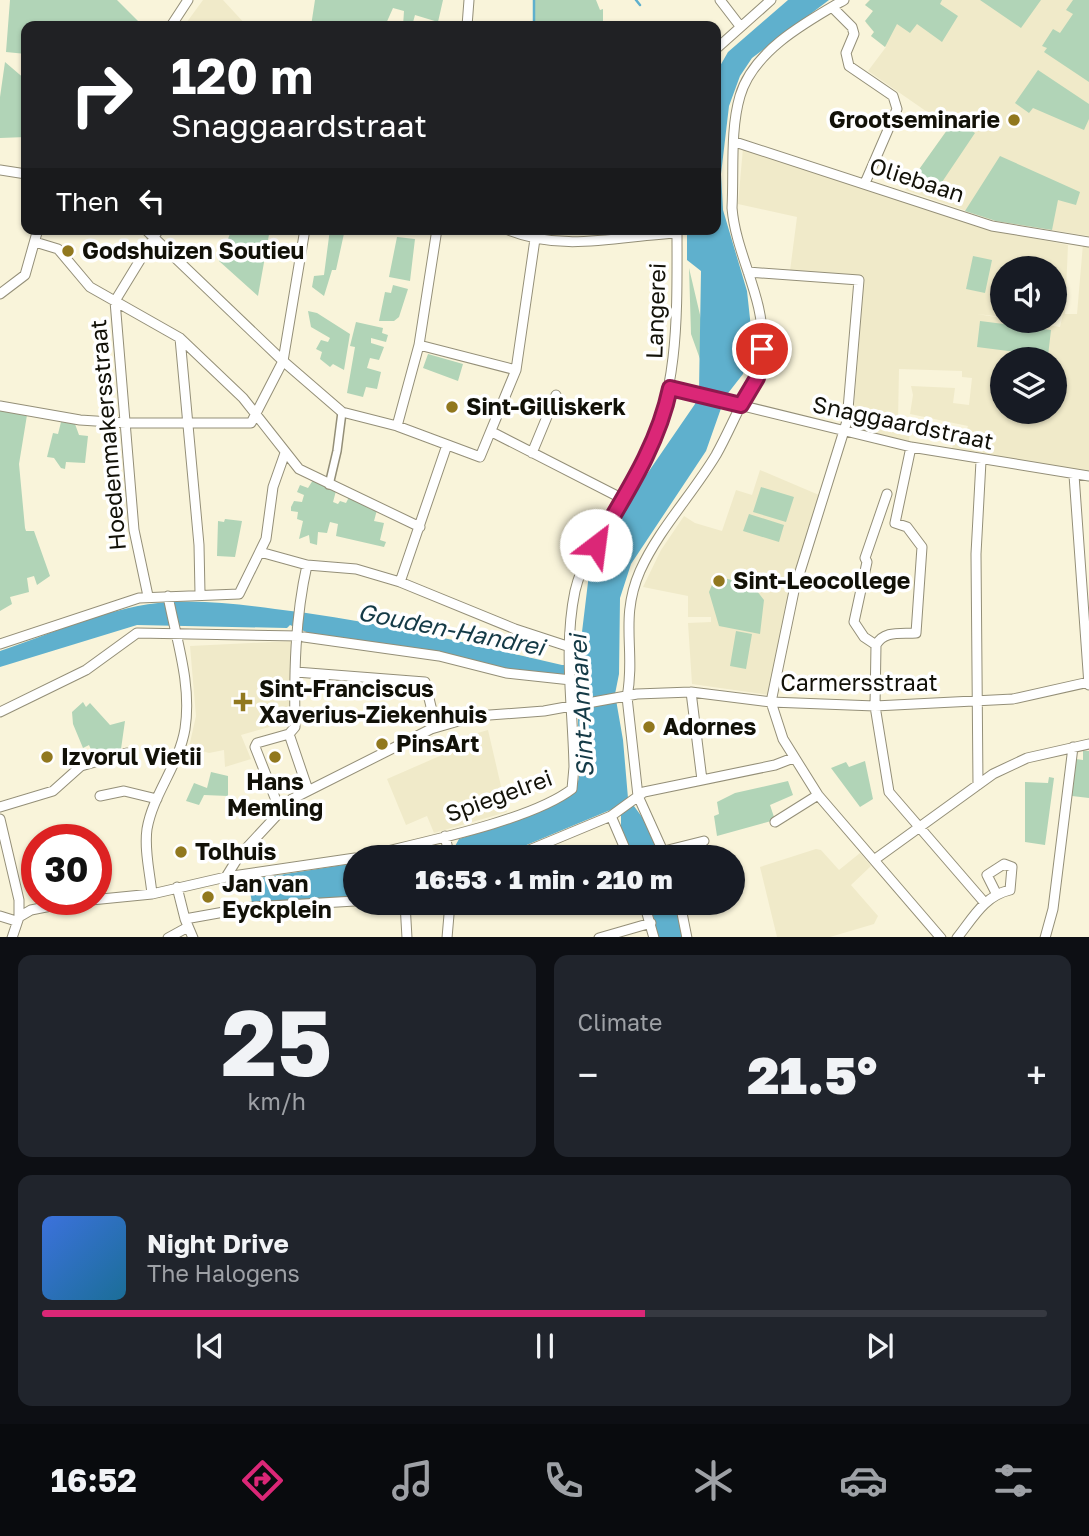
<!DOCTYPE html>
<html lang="en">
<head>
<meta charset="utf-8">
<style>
	:root { --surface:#171b24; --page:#20242c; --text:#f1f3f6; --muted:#9ea1a6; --line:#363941; --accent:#db2777 }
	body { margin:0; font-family:"Golos Text",sans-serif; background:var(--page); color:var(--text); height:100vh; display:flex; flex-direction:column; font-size:26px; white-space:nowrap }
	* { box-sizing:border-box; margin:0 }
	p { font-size:23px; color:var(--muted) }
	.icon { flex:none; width:38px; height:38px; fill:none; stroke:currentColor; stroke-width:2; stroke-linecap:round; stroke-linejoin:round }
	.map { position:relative; height:937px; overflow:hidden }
	.side { display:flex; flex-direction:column; gap:18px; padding:18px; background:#0d0f14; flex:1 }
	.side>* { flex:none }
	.top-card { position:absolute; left:21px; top:21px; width:700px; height:214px; border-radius:14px; box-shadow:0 2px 5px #0004; background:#202124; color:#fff; overflow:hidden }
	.buttons { position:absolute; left:990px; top:256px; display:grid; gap:14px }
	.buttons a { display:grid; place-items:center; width:77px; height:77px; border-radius:50%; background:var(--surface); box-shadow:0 2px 5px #0004; font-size:35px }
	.speed { position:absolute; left:21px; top:824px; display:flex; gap:14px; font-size:35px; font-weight:700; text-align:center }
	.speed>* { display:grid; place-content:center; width:91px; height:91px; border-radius:50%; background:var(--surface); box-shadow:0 2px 5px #0004; line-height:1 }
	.speed .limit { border:10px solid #d22; background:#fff; color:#111 }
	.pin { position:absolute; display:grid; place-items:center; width:60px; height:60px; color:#fff; margin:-30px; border:4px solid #fff; border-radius:50%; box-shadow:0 2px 7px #0007 }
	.me { position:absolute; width:77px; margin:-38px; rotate:30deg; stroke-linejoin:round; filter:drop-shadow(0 0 5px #0008) }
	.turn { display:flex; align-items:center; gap:24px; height:147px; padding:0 35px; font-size:32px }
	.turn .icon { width:91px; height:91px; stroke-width:2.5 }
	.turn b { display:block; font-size:49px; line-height:60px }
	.then { display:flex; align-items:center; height:66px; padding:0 35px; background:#0003; gap:14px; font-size:26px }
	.big { font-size:52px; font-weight:800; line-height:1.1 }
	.side .tile { flex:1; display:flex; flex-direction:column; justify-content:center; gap:10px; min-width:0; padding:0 24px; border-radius:14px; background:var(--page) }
	.side .dial { align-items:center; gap:0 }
	.dial b { font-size:91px; line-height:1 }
	.song { display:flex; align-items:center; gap:21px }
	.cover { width:84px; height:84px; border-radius:10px; background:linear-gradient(135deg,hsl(220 70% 55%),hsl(200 70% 35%)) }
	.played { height:7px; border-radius:4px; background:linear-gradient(90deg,var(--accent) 60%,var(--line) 60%) }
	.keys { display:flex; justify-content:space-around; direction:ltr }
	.heat { display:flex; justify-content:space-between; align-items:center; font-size:38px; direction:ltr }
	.side .tiles { flex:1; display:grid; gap:18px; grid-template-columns:1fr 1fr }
	.tile:last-child { grid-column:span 2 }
	.trip { position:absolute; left:343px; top:845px; width:402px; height:70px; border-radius:35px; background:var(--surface); box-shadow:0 2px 5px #0004; font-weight:800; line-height:70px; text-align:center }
	.tabs { display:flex; height:112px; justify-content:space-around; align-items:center; background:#090b0e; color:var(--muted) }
	.tabs .icon { width:49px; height:49px }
	.tabs .current { color:var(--accent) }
	.tabs b { font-size:32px; color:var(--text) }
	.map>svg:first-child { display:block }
	.built { fill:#f0eac9; fill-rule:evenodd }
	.green { fill:#b1d4b7 }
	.water { fill:#5fb0cd }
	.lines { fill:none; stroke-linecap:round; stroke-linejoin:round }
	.stream { stroke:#5fb0cd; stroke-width:2.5 }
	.pedestrian-casing { stroke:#948f78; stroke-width:10 }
	.minor-casing { stroke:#948f78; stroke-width:11 }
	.pedestrian { stroke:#fff; stroke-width:7 }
	.minor { stroke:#fff; stroke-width:9 }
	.route-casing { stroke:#8e194d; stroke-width:18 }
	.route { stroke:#db2777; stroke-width:12 }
	.poi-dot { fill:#91781e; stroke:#fff; stroke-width:2.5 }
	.labels { text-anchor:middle; stroke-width:7; stroke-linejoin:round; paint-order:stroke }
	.poi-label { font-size:23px; font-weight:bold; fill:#121108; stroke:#fff; text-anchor:start }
	.street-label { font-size:23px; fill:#121108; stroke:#fff }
	.water-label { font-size:24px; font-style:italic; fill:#143a46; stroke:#fff }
</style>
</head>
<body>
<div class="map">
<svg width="1089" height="938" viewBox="0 0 1089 938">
	<rect width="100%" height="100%" fill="#f9f4da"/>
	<path class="built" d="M203,0H223L247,26H184Z
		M869,0H1089V236L996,221L905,190L949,127L868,71L886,47L871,36L874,32L866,23L873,11L865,5Z
		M743,148L992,230L1068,245L1065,314H1077L1083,244L1089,245V473L952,449L954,438L963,439L968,426L910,414L913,395L911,386L955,388L953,403L969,405L972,378L962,377V371L899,369L898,421L911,420L909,441L859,430L853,421L864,278L790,271L797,217L738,204ZM1003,268H1055V320H1028L1054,323L1063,314L1060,327L977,314L1003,317ZM1003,359H1055V411H1003Z
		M760,470L819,495L788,596L769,695L692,684L688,623L711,622V617H688V596L643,587L661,550L684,516L695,523L722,531L736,490L752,495Z
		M293,641L290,666L291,721L241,735L251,759L225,767L224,750L209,753L189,747L196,716L190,646Z
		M488,730L507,812L434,833L427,816L406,825L387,779L442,755L439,744Z
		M816,849L821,850L839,870L860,853L871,866L851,885L878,916L874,924L830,937H777L760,867Z"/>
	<path class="green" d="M10,0H117L140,23L137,26H26V54L6,52Z
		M315,0H443L438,22L415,15L412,26H403L404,11L393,8L385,26H361L339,21L337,26H311Z
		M534,0H596L600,10L603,9V26H534Z
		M870,0H942L940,4L958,16L942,42L917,24L910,33L897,24L885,47L871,36L874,32L865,21L873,11L865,5Z
		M980,0H1041L1021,28Z
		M1073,0H1089V82L1044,52L1047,48L1042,46L1053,29L1060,33L1073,14L1066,10Z
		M5,62L26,80L23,102L26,104V137L0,138V97Z
		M1038,70L1089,104V119L1084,130L1033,108L1029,113L1015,103Z
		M955,119L975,133L936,191L910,182Z
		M1000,156L1080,192L1076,205L1058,200L1052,230L996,221L965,211Z
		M232,229H270L258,296L219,261Z
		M330,229H345L336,270H332L324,296L312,287L314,276L324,275Z
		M397,237L415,239L410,281L389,277Z
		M973,256L992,260L985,293L966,289Z
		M689,268L701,319L700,359L691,334Z
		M393,285L408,289L399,317L394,321H379L385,292L391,293Z
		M308,311L317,313L350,334L344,370L333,364L330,367L320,359L322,352L316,349L321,340L328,342L330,338L311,327Z
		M980,321L1051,330L1048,356L977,347Z
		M356,322L383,328L382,333L388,335L386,342L371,338V343L384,347L379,360L370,358L367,368L381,372L377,389L366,387L363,397L347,393L355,347L350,346Z
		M428,354L463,364L458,381L423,368Z
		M0,410L27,415L19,464L25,528L26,531H34L50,576L37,585L34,576L27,578L29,592L10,597L12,604L0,611Z
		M61,422L75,424L79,435L88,436L85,463L66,462L65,469L61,468L54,458L47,457L53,433L58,434Z
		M313,480L336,491L333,502L338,504L340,501L346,503L349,497L377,510L374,521L384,523L380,540L386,542L384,547L336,536L338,524L330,522L327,533L318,532L317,545L310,543L309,535L299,539L303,521L297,519L298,512L291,511V507L294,501L302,502L304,495L297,492L300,485L308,488Z
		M761,487L794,497L786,522L753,512Z
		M749,514L784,525L779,542L743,531Z
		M225,519L242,521L235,557L217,556L218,521L224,522Z
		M724,578L753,586L764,600L760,634L719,626L709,592L714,580Z
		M736,631L752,634L746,669L730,666Z
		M83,702L86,707L90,703L110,725L125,721L121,749L95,759L89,745L83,748L73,724L72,712Z
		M1083,751H1089V798L1072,796L1076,759L1083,760Z
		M865,761L873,799L860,807L831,768L846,762L849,767Z
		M211,772L228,776V796L204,795L199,805L186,801L194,783L207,788Z
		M1049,777L1054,778L1045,845L1025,842V782L1048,783Z
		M788,781L793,795L770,805L775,820L717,836L714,816L719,814L717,802L735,793Z"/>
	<path class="water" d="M788,0H829L752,58L740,76L729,106L721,174L723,210L747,291L751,328L748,355L743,374L725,397L706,451L631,564L620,598L619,674L615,694L623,740L628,798L645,821L660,857H634L621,830V816L615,808L498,857H379L429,845L441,851L454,848L459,839C482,832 570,808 577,785C583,767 578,739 578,719L587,709L578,677L539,675L311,634L290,625L287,628L137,625L0,667V651C51,634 104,609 158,603C197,599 236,604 275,609C372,620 467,643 562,665H578L589,574L636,490L695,404L699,391L701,271L687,260V229H716V73L728,52Z
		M355,863V897L252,903L248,880Z
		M650,903H675L682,937H658Z"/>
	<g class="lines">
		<path class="stream" d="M636,0L640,5
			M534,22V0"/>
		<defs>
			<path id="pedestrian" d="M329,485L337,451L342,412"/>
			<path id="minor" d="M720,0L740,26
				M832,7L852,27L854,34L846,53L849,66L893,96L897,109L865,183
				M171,26L188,0
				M467,26L469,0
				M716,49L771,0
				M735,142L992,226L1089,242
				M0,170L26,174
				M145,229L283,361L342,412L397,426L480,457L516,370L535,239
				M506,229C562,253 619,236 677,233
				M35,242L58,249L90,287L180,338L243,398L299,469L420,527
				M748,272L859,280L847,421L794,591L771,702L783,739L818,795L941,938
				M0,294L25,275L38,229
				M180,338L199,545L200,593
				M419,345L516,370
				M670,388L911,447L1089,476
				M0,406L80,420L126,423H251L283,361L305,229
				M397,426L419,345L437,229
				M492,432L623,499
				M532,453L556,395
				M1074,475L1089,685
				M887,494L865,558L867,562L854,622L864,637L876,645L875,706L889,792L984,902
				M260,552L307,565L356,569L400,582L515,629L570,647
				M400,582L447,445
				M148,596L134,530L115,301L159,229
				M304,637L439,656L506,673L571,680
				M0,644L139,598L239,594L266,539L273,487L285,453
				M876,645C884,630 901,634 916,633L922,547L907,527L895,523L911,447
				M296,672L425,682L436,727
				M691,692L702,780
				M0,712L86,670L137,633L299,636
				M289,734L295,727C294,673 295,618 307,565
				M978,785L976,554L981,461
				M100,796L124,791L157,799
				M0,807L53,791L81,766L127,753
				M281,813L255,747L257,743L289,734L308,790
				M611,816L629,858
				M0,819L19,900V917L12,938
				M775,822L818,795
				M445,836L450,858
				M664,851L704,841
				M358,858C413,844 529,822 572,789L574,767C573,709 563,648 575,591C586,545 622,506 643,464C680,390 677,311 677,229
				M510,858L611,816L644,792L775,765L793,758
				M666,858L638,796L627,697C636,651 619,619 640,571C659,529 692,495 716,455C725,439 732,423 740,407C751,387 760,371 762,348C766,299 736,256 732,208C734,172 730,130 740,96C753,51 806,22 844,0
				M874,860L993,774L1027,758L1089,744
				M226,877L239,856L292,799L431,729L476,716L544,711L637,694L691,692L771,702L875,706L1013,699L1089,682
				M177,887L185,919L193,938
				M152,894C150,873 144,850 147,829C153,794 179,765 185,729C192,684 176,639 168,596
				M405,903L407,938
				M644,903L654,938
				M680,903L687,938
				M0,916L16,921
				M19,917L31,910L71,902L152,894L226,877L355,858
				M185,919L252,907L355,901
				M168,938L188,927
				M447,938L450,903
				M599,938L651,923
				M957,938C973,918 984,896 1010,890L1012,867L1004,864L987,875L996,893
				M1045,938L1053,909L1073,747"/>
		</defs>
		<use href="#pedestrian" class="pedestrian-casing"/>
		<use href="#minor" class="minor-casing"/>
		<use href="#pedestrian" class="pedestrian"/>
		<use href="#minor" class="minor"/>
	</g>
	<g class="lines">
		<defs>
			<path id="route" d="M596,545C625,495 658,446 670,388L741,405L757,378L762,349"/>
		</defs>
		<use href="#route" class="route-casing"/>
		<use href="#route" class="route"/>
	</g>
	<g class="poi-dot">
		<circle cx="1014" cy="120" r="7"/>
		<circle cx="68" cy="251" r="7"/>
		<circle cx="452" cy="407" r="7"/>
		<circle cx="719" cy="581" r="7"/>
		<path d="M239.5 691.5h7v7h7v7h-7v7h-7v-7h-7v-7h7z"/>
		<circle cx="649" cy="727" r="7"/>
		<circle cx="382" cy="744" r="7"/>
		<circle cx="47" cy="757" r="7"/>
		<circle cx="275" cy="757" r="7"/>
		<circle cx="181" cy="852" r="7"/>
		<circle cx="208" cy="897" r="7"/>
	</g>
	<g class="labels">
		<g class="poi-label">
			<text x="1000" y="128" text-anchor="end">Grootseminarie</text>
			<text x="82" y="259">Godshuizen Soutieu</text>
			<text x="466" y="415">Sint-Gilliskerk</text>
			<text x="733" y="589">Sint-Leocollege</text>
			<text x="259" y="697">Sint-Franciscus<tspan x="259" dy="26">Xaverius-Ziekenhuis</tspan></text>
			<text x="663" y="735">Adornes</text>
			<text x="396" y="752">PinsArt</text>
			<text x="61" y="765">Izvorul Vietii</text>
			<text x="275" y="790" text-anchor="middle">Hans<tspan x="275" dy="26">Memling</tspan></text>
			<text x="195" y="860">Tolhuis</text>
			<text x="222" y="892">Jan van<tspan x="222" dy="26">Eyckplein</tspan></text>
		</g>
		<g class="street-label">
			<text transform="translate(917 180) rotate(18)" y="8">Oliebaan</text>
			<text transform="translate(656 311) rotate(-88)" y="8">Langerei</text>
			<text transform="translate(903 423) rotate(12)" y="8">Snaggaardstraat</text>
			<text transform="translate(108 435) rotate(-95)" y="8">Hoedenmakersstraat</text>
			<text x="859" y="691">Carmersstraat</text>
			<text transform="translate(499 796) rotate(-20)" y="8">Spiegelrei</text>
		</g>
		<g class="water-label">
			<text transform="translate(451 630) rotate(11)" y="8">Gouden-Handrei</text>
			<text transform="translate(582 706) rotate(-93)" y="8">Sint-Annarei</text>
		</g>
	</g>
</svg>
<div class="buttons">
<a><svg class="icon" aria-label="sound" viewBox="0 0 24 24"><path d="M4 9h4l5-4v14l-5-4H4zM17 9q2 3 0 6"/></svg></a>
<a><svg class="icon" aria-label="layers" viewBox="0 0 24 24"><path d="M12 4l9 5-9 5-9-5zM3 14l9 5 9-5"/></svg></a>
</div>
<div class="speed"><div class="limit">30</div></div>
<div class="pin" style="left:762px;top:349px;background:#d93025"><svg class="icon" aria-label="arrive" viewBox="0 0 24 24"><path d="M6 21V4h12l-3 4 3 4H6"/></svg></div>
<svg class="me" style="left:596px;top:545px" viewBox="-20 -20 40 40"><circle r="19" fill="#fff"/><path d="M0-13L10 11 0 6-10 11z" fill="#db2777"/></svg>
<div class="trip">16:53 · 1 min · 210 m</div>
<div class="top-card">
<div class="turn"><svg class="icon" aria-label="right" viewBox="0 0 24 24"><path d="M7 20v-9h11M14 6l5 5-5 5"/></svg><div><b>120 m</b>Snaggaardstraat</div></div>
<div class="then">Then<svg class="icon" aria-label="left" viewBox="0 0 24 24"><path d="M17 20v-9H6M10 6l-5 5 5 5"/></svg></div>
</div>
</div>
<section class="side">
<div class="tiles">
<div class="tile dial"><b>25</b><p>km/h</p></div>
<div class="tile"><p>Climate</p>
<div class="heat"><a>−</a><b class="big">21.5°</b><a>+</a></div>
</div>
<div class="tile">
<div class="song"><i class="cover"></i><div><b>Night Drive</b><p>The Halogens</p></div></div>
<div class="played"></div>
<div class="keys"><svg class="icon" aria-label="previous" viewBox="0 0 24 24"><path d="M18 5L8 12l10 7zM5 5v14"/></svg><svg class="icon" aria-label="pause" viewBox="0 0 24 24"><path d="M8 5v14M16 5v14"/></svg><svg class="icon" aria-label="next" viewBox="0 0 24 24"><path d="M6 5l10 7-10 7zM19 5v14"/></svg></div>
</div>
</div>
</section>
<nav class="tabs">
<b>16:52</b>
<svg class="icon current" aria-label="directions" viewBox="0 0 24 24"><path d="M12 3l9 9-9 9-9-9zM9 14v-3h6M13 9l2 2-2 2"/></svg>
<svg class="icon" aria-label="music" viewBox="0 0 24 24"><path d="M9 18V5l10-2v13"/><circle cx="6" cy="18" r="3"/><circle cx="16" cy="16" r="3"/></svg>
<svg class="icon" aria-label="phone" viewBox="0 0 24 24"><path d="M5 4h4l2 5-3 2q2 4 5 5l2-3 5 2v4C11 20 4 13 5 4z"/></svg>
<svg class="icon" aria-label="climate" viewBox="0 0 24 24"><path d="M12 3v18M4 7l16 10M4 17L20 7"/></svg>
<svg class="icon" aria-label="car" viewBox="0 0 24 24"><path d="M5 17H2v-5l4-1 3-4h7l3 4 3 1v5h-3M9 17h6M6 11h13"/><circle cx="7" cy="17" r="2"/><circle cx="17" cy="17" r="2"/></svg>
<svg class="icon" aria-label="filters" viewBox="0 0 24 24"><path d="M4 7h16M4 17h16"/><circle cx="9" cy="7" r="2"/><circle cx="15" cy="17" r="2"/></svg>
</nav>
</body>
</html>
